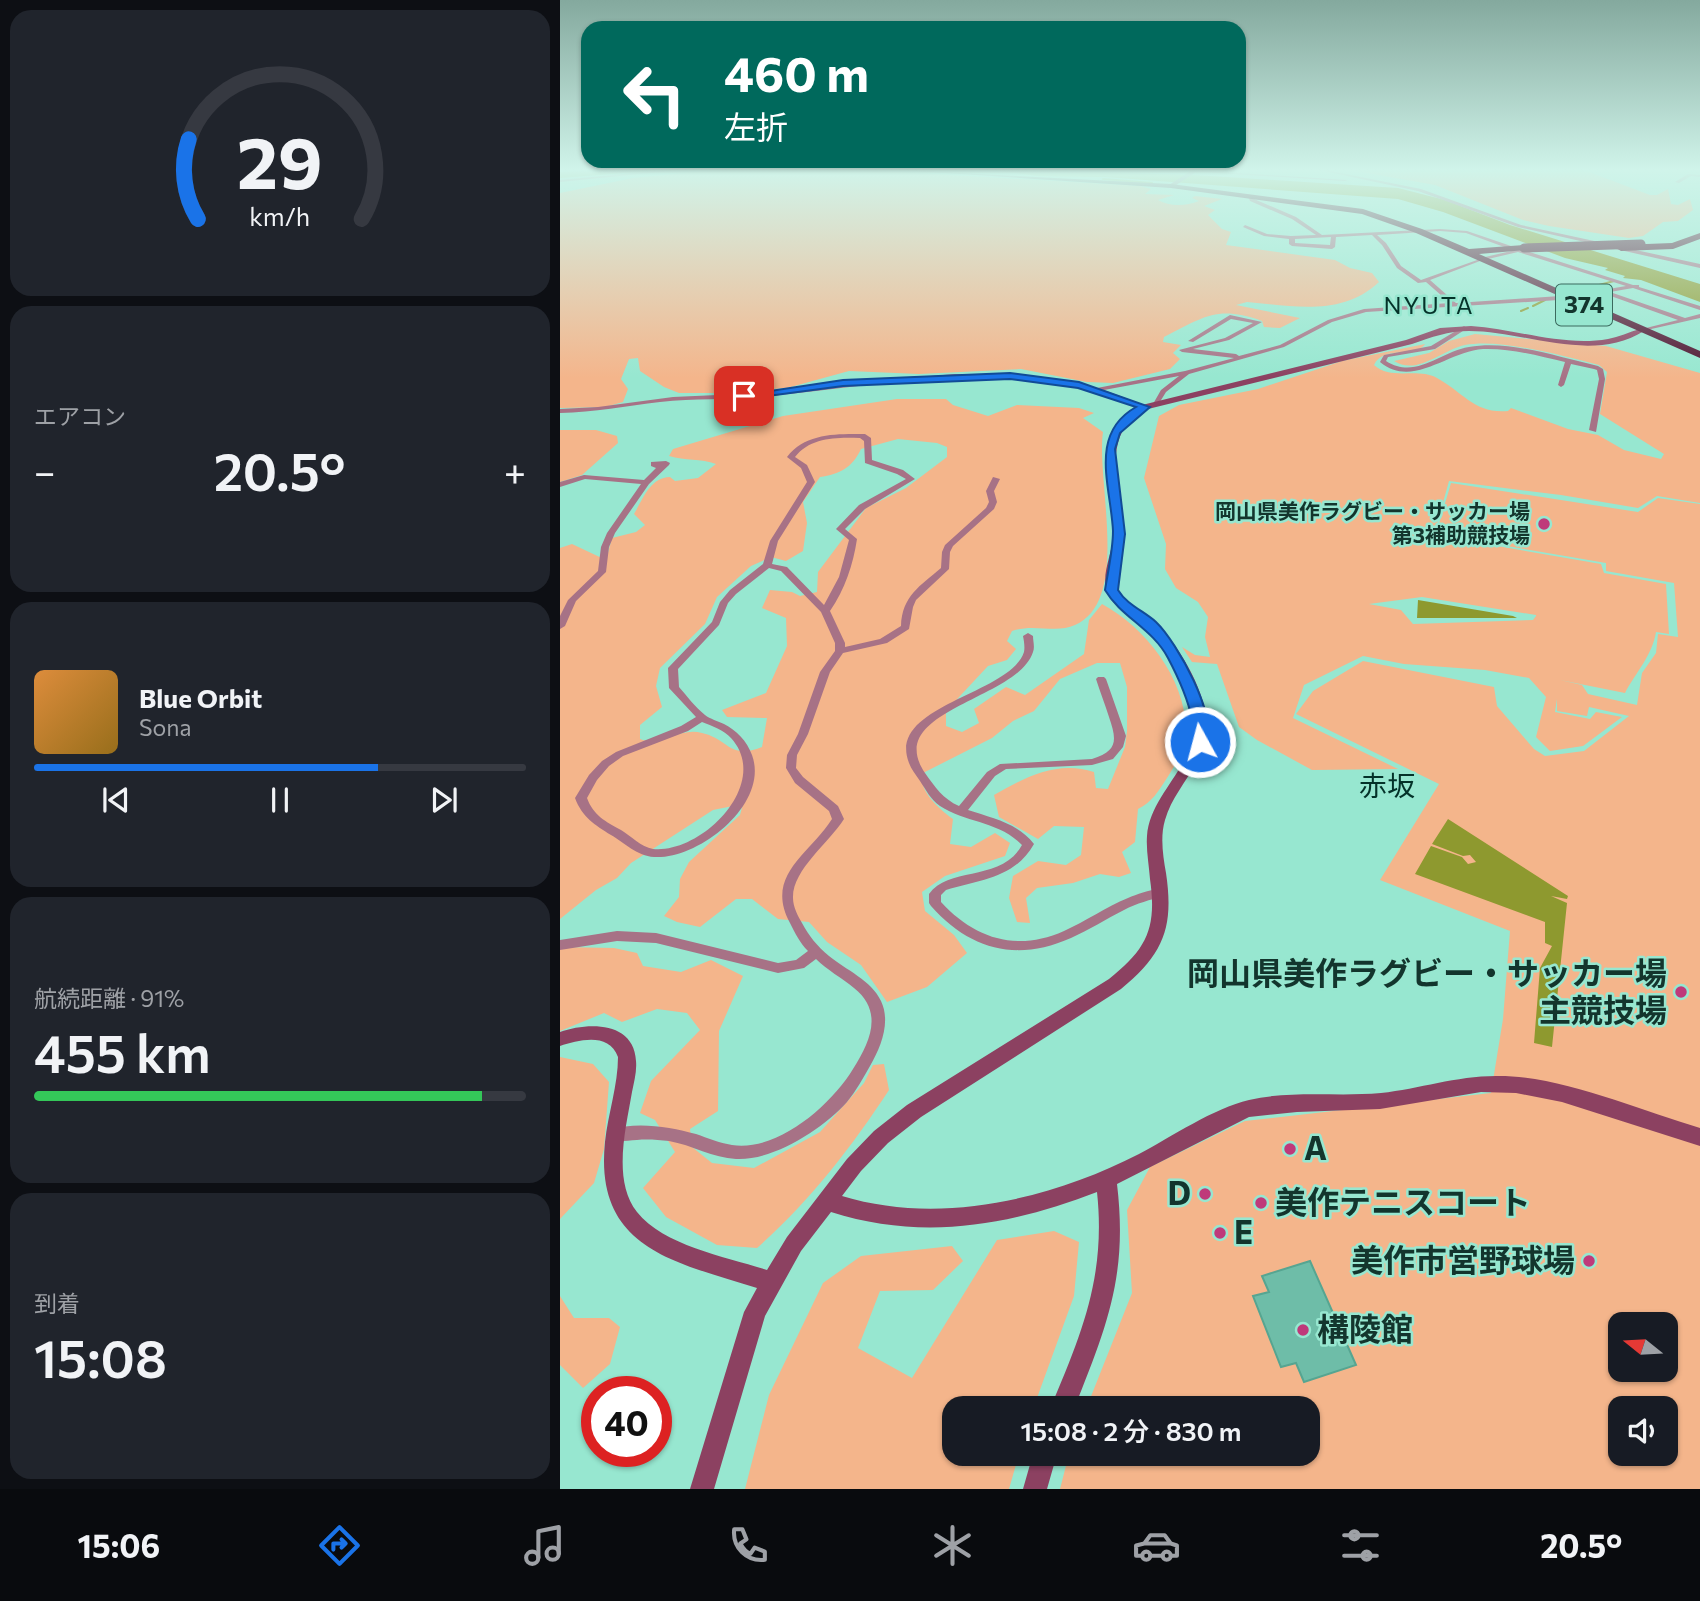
<!DOCTYPE html>
<html lang="ja">
<head>
<meta charset="utf-8">
<style>
	:root { --surface:#171b24; --page:#20242c; --text:#f1f3f6; --muted:#9ea1a6; --line:#363941; --accent:#1a73e8 }
	body { margin:0; font-family:Commissioner,"Noto Sans JP",sans-serif; background:var(--page); color:var(--text); height:100vh; display:flex; flex-direction:column; font-size:26px; white-space:nowrap }
	* { box-sizing:border-box; margin:0 }
	p { font-size:23px; color:var(--muted) }
	.icon { flex:none; width:38px; height:38px; fill:none; stroke:currentColor; stroke-width:2; stroke-linecap:round; stroke-linejoin:round }
	.map { position:relative; flex:1; overflow:hidden }
	.panel { display:flex; flex-direction:column; gap:10px; padding:10px; background:#0d0f14; width:560px }
	.panel>* { flex:none }
	.banner { position:absolute; left:21px; top:21px; width:665px; height:147px; border-radius:21px; box-shadow:0 2px 5px #0004; background:#00695c; color:#fff; overflow:hidden }
	.needle { width:46px; rotate:288deg }
	.controls { position:absolute; left:1048px; top:1312px; display:grid; gap:14px }
	.controls a { display:grid; place-items:center; width:70px; height:70px; border-radius:14px; background:var(--surface); box-shadow:0 2px 5px #0004; font-size:35px }
	.speed { position:absolute; left:21px; top:1376px; display:flex; gap:14px; font-size:35px; font-weight:700; text-align:center }
	.speed>* { display:grid; place-content:center; width:91px; height:91px; border-radius:50%; background:var(--surface); box-shadow:0 2px 5px #0004; line-height:1 }
	.speed .limit { border:10px solid #d22; background:#fff; color:#111 }
	.pin { position:absolute; display:grid; place-items:center; width:60px; height:60px; color:#fff; margin:-30px; border-radius:14px; box-shadow:0 4px 10px #0006 }
	.me { position:absolute; width:77px; margin:-38px; rotate:353deg; stroke-linejoin:round; filter:drop-shadow(0 0 5px #0008) }
	.turn { display:flex; align-items:center; gap:24px; height:147px; padding:0 28px; font-size:32px }
	.turn .icon { width:91px; height:91px; stroke-width:2.5 }
	.turn b { display:block; font-size:49px; line-height:60px }
	.big { font-size:52px; font-weight:600; line-height:1.1 }
	.panel .tile { flex:1; display:flex; flex-direction:column; justify-content:center; gap:10px; min-width:0; padding:0 24px; border-radius:21px; background:var(--page) }
	.panel .dial { align-items:center; gap:0 }
	.dial svg { height:182px; overflow:visible; fill:none; stroke:var(--line); stroke-width:7; stroke-linecap:round; text-anchor:middle }
	.dial text { fill:var(--text); stroke:none }
	.song { display:flex; align-items:center; gap:21px }
	.cover { width:84px; height:84px; border-radius:10px; background:linear-gradient(135deg,hsl(30 70% 55%),hsl(40 70% 35%)) }
	.played { height:7px; border-radius:4px; background:linear-gradient(90deg,var(--accent) 70%,var(--line) 70%) }
	.keys { display:flex; justify-content:space-around; direction:ltr }
	.heat { display:flex; justify-content:space-between; align-items:center; font-size:38px; direction:ltr }
	.charge { height:10px; border-radius:5px; background:linear-gradient(90deg,#34c759 91%,var(--line) 0) }
	.trip { position:absolute; left:382px; top:1396px; width:378px; height:70px; border-radius:21px; background:var(--surface); box-shadow:0 2px 5px #0004; font-weight:600; line-height:70px; text-align:center }
	.tabs { display:flex; height:112px; justify-content:space-around; align-items:center; background:#090b0e; color:var(--muted) }
	.tabs .icon { width:49px; height:49px }
	.tabs .selected { color:var(--accent) }
	.tabs b { font-size:32px; color:var(--text) }
	main { display:flex; flex:1; min-height:0 }
	.map>svg:first-child { display:block }
	.green { fill:#f4b58b; fill-rule:evenodd }
	.water { fill:#8e992f }
	.lines { fill:none; stroke-linecap:round; stroke-linejoin:round }
	.stream { stroke:#8e992f; stroke-width:2 }
	.river { fill:#8e992f; fill-rule:evenodd }
	.building { fill:#6ebda8; stroke:#56a591; stroke-width:2 }
	.street { fill:#a77286; fill-rule:evenodd }
	.secondary { fill:#8c4161; fill-rule:evenodd }
	.highway { fill:#501330; fill-rule:evenodd }
	.highway-bridge { stroke:#501330; stroke-width:9 }
	.route { fill:#1a73e8; stroke:#114b97; stroke-width:2 }
	.poi-dot { fill:#bf397a; stroke:#97e7d0; stroke-width:2.5 }
	.labels { text-anchor:middle; stroke-width:5; stroke-linejoin:round; paint-order:stroke }
	.far-poi-label { font-size:21px; font-weight:bold; fill:#13352d; stroke:#97e7d0; text-anchor:end }
	.shield { fill:#97e7d0; stroke:#3b6a5e; stroke-width:2 }
	.shield-label { font-size:24px; font-weight:bold; fill:#13352d }
	.far-quarter-label { font-size:24px; letter-spacing:2px; fill:#043229; stroke:#97e7d0 }
	.neighbourhood-label { font-size:28px; fill:#043229; stroke:#97e7d0 }
	.near-poi-label { font-size:32px; font-weight:bold; fill:#13352d; stroke:#97e7d0; text-anchor:start }
</style>
</head>
<body>
<main>
<section class="panel">
<div class="tile dial"><svg viewBox="0 0 100 80">
<path d="M14 69A42 42 0 1 1 86 69"/>
<path d="M14 69A42 42 0 0 1 10 34" stroke="#1a73e8"/>
<text x="50" y="56" font-size="32" font-weight="700">29</text>
<text x="50" y="72" font-size="11">km/h</text>
</svg></div>
<div class="tile"><p>エアコン</p>
<div class="heat"><a>−</a><b class="big">20.5°</b><a>+</a></div>
</div>
<div class="tile">
<div class="song"><i class="cover"></i><div><b>Blue Orbit</b><p>Sona</p></div></div>
<div class="played"></div>
<div class="keys"><svg class="icon" aria-label="previous" viewBox="0 0 24 24"><path d="M18 5L8 12l10 7zM5 5v14"/></svg><svg class="icon" aria-label="pause" viewBox="0 0 24 24"><path d="M8 5v14M16 5v14"/></svg><svg class="icon" aria-label="next" viewBox="0 0 24 24"><path d="M6 5l10 7-10 7zM19 5v14"/></svg></div>
</div>
<div class="tile"><p>航続距離 · 91%</p><b class="big">455 km</b><div class="charge"></div></div>
<div class="tile"><p>到着</p><b class="big">15:08</b></div>
</section>
<div class="map">
<svg width="1140" height="1489" viewBox="0 0 1140 1489">
	<rect width="100%" height="100%" fill="#97e7d0"/>
	<path class="green" d="M158,170H304L580,186L591,189L585,194L614,195L598,200C610,207 626,206 639,201L632,198L635,196L662,199L644,206L655,210L648,215L662,229L671,232L666,245L775,260L790,268L812,273L819,282C782,317 733,306 687,302L676,305L740,318L720,328L704,327L702,321C657,305 644,317 604,337L603,342L621,345L613,353L620,359L610,369L553,383L527,382L461,369L359,374L289,371L227,388L160,393H119L104,387L80,371L78,358L69,359L61,379L68,389L63,402L45,407L0,408V193L73,178Z
		M791,170H1024L1090,195H1097L1108,189L1111,204L1118,205L1130,199L1133,210L1118,221L1103,222L1083,236L1069,238L989,226L963,220L875,185Z
		M915,334L1046,346L1140,373V503L1097,496L1078,508L1001,495L889,481L874,535L1041,564L1044,573L1106,584L1109,634L1096,632C1092,656 1076,672 1065,693L1000,680L1022,685L1028,694L1077,705L1082,673L1096,653L1098,634L1118,637L1114,583L1046,571V563L876,534L891,483L1078,512L1098,498L1140,504V1489H500L509,1454H747V1409H526L572,1293L567,1210L590,1167L685,1121L931,1093L943,1019L950,931L820,880L879,784L736,714L753,691L803,661L934,687L937,706L974,749L985,756L1024,751L1069,716L1029,707L1027,716L997,711V699L995,712L1030,719L1036,712L1062,717L1023,746L990,751L976,737L986,697L969,678L925,670L844,664L803,656L744,685L733,718L838,769L752,770L697,740L679,727L657,664L632,662L622,647L635,655L650,657L645,637L648,617L638,602L616,588L605,569L606,544L584,478L599,416L619,405L698,389L782,361L865,344C857,358 823,345 814,365C832,381 857,367 877,378C904,393 915,414 948,411L951,408L1008,429L1038,435L1064,450L1101,459L1104,454L1040,414L1047,372L1039,365C1004,356 940,338 905,345C882,350 857,376 834,361L869,353L889,341ZM862,597L976,615V616L973,620L853,624L841,610L809,604ZM1060,1325H1106V1370H1060ZM1060,1409H1106V1454H1060Z
		M337,399H386L393,405L428,416L457,405L519,408L534,413L523,418L543,432C536,481 571,601 515,625C496,634 474,623 452,631L447,641L456,649L447,660L428,666L386,711V726L402,732L419,723L414,709L446,687L465,695L524,654L529,620L542,604C585,627 625,678 626,729C626,746 616,764 607,778C598,792 592,802 578,809L575,842L562,852L571,873L559,877L540,874L513,883L477,888L466,898L470,923L457,922L449,898L453,876L478,861L506,865L521,855L524,827L494,826L478,839L439,817L434,795C466,777 497,760 534,772L536,788L548,789L565,747L567,731V687L560,663H537L500,679L474,711L453,721L432,738L361,774C361,793 378,808 393,819L390,844L411,847L435,833L450,843L445,856L385,876L362,892L365,911L394,935L407,953L367,987L327,1002L301,965L267,942L249,922L218,919L192,899H176L140,927L117,922L104,916L119,897L120,879L129,862L180,815L183,804L153,810L71,863L57,878L36,890L0,919V548L12,544L46,560L52,538L76,532L85,525L74,514C84,497 90,478 110,477L115,481L138,478L156,464C141,458 125,461 109,456L113,449L223,416ZM338,439L377,443L387,447V457L346,488L306,508L258,572L257,592L240,596L232,592L210,590L202,608L226,618L227,646L206,693L162,710L167,717L207,718L202,747C169,760 169,739 142,733C119,727 102,747 80,739V725L102,707L96,686L100,668L145,624L157,597L191,566L211,557L226,561L243,551L247,523L243,502L260,477C280,474 292,468 301,449Z
		M0,430H36L57,436L58,443L22,475L0,482Z
		M0,947L54,948L77,953L83,966L121,972L151,960L183,976L159,1031L158,1111L130,1129L132,1147L152,1163L194,1168L260,1132L304,1083L313,1065L324,1064L329,1090C291,1148 249,1202 197,1248L157,1245L106,1217L83,1188L115,1152L95,1120L80,1113L91,1081L140,1030L127,1013L97,1009L62,1022L44,1013L0,1031Z
		M0,1057L33,1064L49,1082L44,1149L34,1183L0,1219Z
		M494,1231L519,1242L514,1296L473,1409H394V1454H459L449,1489H185L209,1395L263,1283L301,1256L392,1246L403,1261L373,1290L320,1291L298,1348L352,1378L437,1240Z
		M0,1296L14,1318H49L60,1327L50,1364L23,1388L0,1365Z"/>
	<path class="water" d="M434,170L635,175L838,188L885,200L950,225L1140,284V302L1081,280L1063,278L1065,276L1045,270L1048,268L1005,258L883,212L838,199L545,177L477,176Z
		M858,600L953,616L957,618H857Z
		M888,819L1008,896L1007,899L991,896L1007,903L992,1047L974,1043L980,968L992,946L985,943V922L855,874L871,846L902,857L908,864L916,862L910,855L903,856L872,844Z"/>
	<g class="lines">
		<path class="stream" d="M543,179L592,183
			M1009,293L1054,281
			M973,306L985,300
			M961,311L968,308"/>
		<path class="river" d="M47,170H101L0,178V172Z"/>
	</g>
	<path class="building" d="M750,1261L796,1365L744,1382L736,1363L721,1367L693,1296L709,1292L702,1276Z"/>
	<g class="lines">
		<path class="street" d="M106,170H119L0,182V180Z
			M611,170H631L787,180L785,181Z
			M759,170H766L861,189L961,225L1140,264V268L958,227L858,191Z
			M1128,174L1140,175V177L1131,176L1119,183L1115,182Z
			M690,195L694,199L736,217L762,235L880,229L907,231L951,246V248H947L906,233L880,231L817,235L826,243L841,266L861,280L920,259V261L870,280L896,303L1014,295L1066,286L958,252L928,259L925,257L960,249L1073,285H1079V287L1140,306V310L1073,288L1050,292L1125,318L1140,314V318L1078,332V330L1118,320L1048,295L1049,293L1014,299L806,312L772,322L724,347L629,374L606,392L598,405L593,404L601,390L619,376L544,390L587,406V408L585,409C554,400 525,388 493,383C396,368 298,388 201,397C168,400 134,398 100,402C67,406 34,412 0,413V409L38,407L113,397L202,393L297,382L395,374L444,375L493,379L537,388L625,371L674,358L622,352L619,350L665,338L693,323L671,319L633,342L628,341L670,315L702,322L669,340L633,349L676,354L679,356L720,345L768,320L804,309L890,303L866,282L858,283L837,268L822,245L812,235L776,237L775,247L772,249L732,246L729,244V239L704,236L683,227L685,225L707,234L731,236L756,235L732,219L690,201L688,196ZM771,237L770,245L735,243V239Z
			M904,326L907,328L906,329L875,349L828,357L826,361C856,380 879,352 909,347C951,340 997,357 1038,366L1043,369L1045,379L1036,432L1029,430L1039,379L1037,370L1034,369L1011,364L1004,385L1001,387L998,385L1005,362C978,356 951,348 923,349C888,351 853,389 820,362L824,355L871,346Z
			M293,434H305L311,438L312,460L343,470L355,479L305,509L285,529L297,539C293,565 285,589 270,611L285,643V647L320,639L341,626C342,596 360,586 381,568L382,552L385,545L426,508L429,502L426,491L433,477L440,479L434,491L437,502L434,509L393,546L390,552L389,569L356,600L353,607L349,629L327,643L283,653L270,672L248,734L237,755L236,768L243,777L278,806L284,819C269,843 232,870 233,898C233,907 238,916 242,923C249,936 257,946 269,956C286,970 311,980 321,1001C331,1022 321,1047 310,1066C303,1078 296,1091 287,1102C263,1129 213,1161 176,1159C153,1158 132,1145 109,1141C98,1140 88,1139 77,1140C68,1140 59,1143 51,1140L49,1135L51,1130C76,1121 110,1127 136,1134C148,1138 159,1143 172,1145C218,1152 271,1105 293,1069C310,1042 324,1012 294,988C282,978 267,970 256,959L244,968L218,973L96,943L57,941L0,950V940L57,931L96,933L218,963L236,960L248,951C240,943 235,933 230,923C204,875 250,854 272,819L269,811L235,783L226,768L227,755L238,734L260,672L275,651V643L261,612L221,571L209,568L176,594L168,603L159,625L118,669L119,687C127,696 135,707 145,715C150,719 158,721 164,724C176,730 187,741 192,755C210,804 138,860 94,857C77,856 65,843 51,835C35,825 22,817 15,798L29,775L42,761L56,752L121,726L136,717L109,688L108,668L152,622L160,602L170,590L203,564L210,541L247,482L241,468L227,457C243,436 269,434 293,434ZM300,438L304,441L305,463L337,474L346,479L299,505L276,529L289,540L279,577L264,605L227,567L212,564L218,541L255,482L247,465L235,457C250,437 278,437 300,438ZM142,722C152,726 164,730 171,738C212,783 142,854 93,849C81,847 71,836 61,830C46,822 33,815 27,798L37,780L49,766L63,756L128,731Z
			M106,461L110,463L109,465L89,484L55,533L49,547L46,572L16,601L5,626L0,629V616L8,600L38,571L41,547L47,533L81,484L25,479L0,487V482L24,475L84,480L96,468L91,466V462Z
			M468,633L473,636C473,641 475,647 473,652C458,700 322,710 365,773C375,787 383,799 399,806L427,772L440,764L532,759C558,751 557,740 549,717C545,704 540,692 536,679L538,677H544L546,679L566,736L563,747L553,759L532,765L446,769L435,776L408,810C432,818 458,823 474,844C455,878 420,880 386,890L381,895V902C415,939 457,952 504,931C526,921 546,907 568,898C578,894 593,888 604,890L606,893L604,896C590,900 577,903 564,910C546,919 529,930 511,938C457,962 410,950 371,906L369,903V894C389,866 442,882 462,845C439,821 406,823 380,806C371,800 366,790 360,781C356,775 351,769 349,763C326,705 450,695 464,652C465,647 464,641 463,636Z"/>
		<path class="secondary" d="M632,170H639L613,187H609V185Z
			M911,326C956,329 1003,347 1048,339C1059,337 1069,332 1080,329L1084,331C1031,364 966,331 909,331C888,331 872,337 852,344L588,409C573,418 562,426 558,443C550,473 564,504 564,533C565,552 549,578 561,596C569,607 584,613 594,622C619,644 642,686 647,719C652,759 615,784 605,820C600,837 603,856 606,873C614,927 604,954 561,989L361,1117L328,1143L301,1171L282,1196C380,1226 491,1199 579,1154C611,1137 654,1108 689,1100C732,1090 777,1097 821,1093C859,1089 896,1076 936,1076C1000,1075 1078,1110 1140,1128V1146L1002,1102L956,1093L921,1092L820,1109L737,1112L689,1117L557,1184C568,1275 547,1326 514,1409H490C522,1333 546,1276 537,1192C449,1226 362,1241 271,1212L241,1251L205,1316L154,1489H130L184,1312L197,1288C115,1262 34,1249 45,1142C48,1114 58,1085 58,1057C49,1032 19,1040 0,1046V1032C28,1022 74,1021 76,1061C77,1071 74,1082 72,1092C66,1128 52,1180 77,1212C104,1246 167,1257 207,1270L227,1237L287,1159L314,1131L347,1105L549,979C587,949 597,928 590,879C589,865 586,850 587,836C590,793 638,765 633,720C630,691 607,645 585,627C573,616 557,610 549,596C538,577 554,553 553,533C553,481 525,439 582,405L846,340L880,328Z
			M473,1454H497L487,1489H463Z"/>
		<path class="highway" d="M340,170L611,184L803,209L862,229L909,249L964,245L967,250L919,254L1140,351V358L856,233L802,214L611,188Z
			M1140,233V239L1113,249L1061,251L1056,248L1061,245L1112,243Z"/>
		<path class="highway-bridge" d="M964,248L1081,244"/>
	</g>
	<linearGradient id="sky" x2="0" y2="1"><stop stop-color="#84a99e"/><stop offset="0.45" stop-color="#d0f4ea"/><stop offset="1" stop-color="#d0f4ea" stop-opacity="0"/></linearGradient>
	<rect width="1140" height="378" fill="url(#sky)"/>
	<path class="route" d="M450,373L519,382L590,407L560,433L555,449L565,534L558,590C567,605 584,611 596,622C617,642 659,718 646,745H634C630,737 634,728 632,719C628,700 617,675 608,658C593,629 561,617 545,590C548,571 553,550 553,531C551,487 528,434 576,407L518,388L450,379L283,386L184,399L178,396L283,380Z"/>
	<g class="poi-dot">
		<circle cx="984" cy="524" r="7"/>
		<circle cx="1121" cy="992" r="7"/>
		<circle cx="730" cy="1149" r="7"/>
		<circle cx="645" cy="1194" r="7"/>
		<circle cx="701" cy="1203" r="7"/>
		<circle cx="660" cy="1233" r="7"/>
		<circle cx="1029" cy="1261" r="7"/>
		<circle cx="743" cy="1330" r="7"/>
	</g>
	<g class="labels">
		<g class="far-poi-label">
			<text x="970" y="519">岡山県美作ラグビー・サッカー場<tspan x="970" dy="24">第3補助競技場</tspan></text>
		</g>
		<rect class="shield" x="996" y="284.5" width="56" height="41" rx="5"/>
		<g class="shield-label">
			<text x="1024" y="313">374</text>
		</g>
		<g class="far-quarter-label">
			<text x="869" y="314">NYUTA</text>
		</g>
		<g class="neighbourhood-label">
			<text x="827" y="796">赤坂</text>
		</g>
		<g class="near-poi-label">
			<text x="1107" y="985" text-anchor="end">岡山県美作ラグビー・サッカー場<tspan x="1107" dy="37">主競技場</tspan></text>
			<text x="744" y="1160">A</text>
			<text x="631" y="1205" text-anchor="end">D</text>
			<text x="715" y="1214">美作テニスコート</text>
			<text x="674" y="1244">E</text>
			<text x="1015" y="1272" text-anchor="end">美作市営野球場</text>
			<text x="757" y="1341">構陵館</text>
		</g>
	</g>
</svg>
<div class="controls">
<a><svg class="needle" viewBox="-14 -14 28 28"><path d="M0-13l5 13h-10z" fill="#e53935"/><path d="M0 13l5-13h-10z" fill="#9ea1a6"/></svg></a>
<a><svg class="icon" aria-label="sound" viewBox="0 0 24 24"><path d="M4 9h4l5-4v14l-5-4H4zM17 9q2 3 0 6"/></svg></a>
</div>
<div class="speed"><div class="limit">40</div></div>
<div class="pin" style="left:184px;top:396px;background:#d93025"><svg class="icon" aria-label="arrive" viewBox="0 0 24 24"><path d="M6 21V4h12l-3 4 3 4H6"/></svg></div>
<svg class="me" style="left:640px;top:742px" viewBox="-20 -20 40 40"><circle r="17" fill="#1a73e8" stroke="#fff" stroke-width="3"/><path d="M0-11L8 9 0 5-8 9z" fill="#fff"/></svg>
<div class="trip">15:08 · 2 分 · 830 m</div>
<div class="banner">
<div class="turn"><svg class="icon" aria-label="left" viewBox="0 0 24 24"><path d="M17 20v-9H6M10 6l-5 5 5 5"/></svg><div><b>460 m</b>左折</div></div>
</div>
</div>
</main>
<nav class="tabs">
<b>15:06</b>
<svg class="icon selected" aria-label="directions" viewBox="0 0 24 24"><path d="M12 3l9 9-9 9-9-9zM9 14v-3h6M13 9l2 2-2 2"/></svg>
<svg class="icon" aria-label="music" viewBox="0 0 24 24"><path d="M9 18V5l10-2v13"/><circle cx="6" cy="18" r="3"/><circle cx="16" cy="16" r="3"/></svg>
<svg class="icon" aria-label="phone" viewBox="0 0 24 24"><path d="M5 4h4l2 5-3 2q2 4 5 5l2-3 5 2v4C11 20 4 13 5 4z"/></svg>
<svg class="icon" aria-label="climate" viewBox="0 0 24 24"><path d="M12 3v18M4 7l16 10M4 17L20 7"/></svg>
<svg class="icon" aria-label="car" viewBox="0 0 24 24"><path d="M5 17H2v-5l4-1 3-4h7l3 4 3 1v5h-3M9 17h6M6 11h13"/><circle cx="7" cy="17" r="2"/><circle cx="17" cy="17" r="2"/></svg>
<svg class="icon" aria-label="filters" viewBox="0 0 24 24"><path d="M4 7h16M4 17h16"/><circle cx="9" cy="7" r="2"/><circle cx="15" cy="17" r="2"/></svg>
<b>20.5°</b>
</nav>
</body>
</html>
